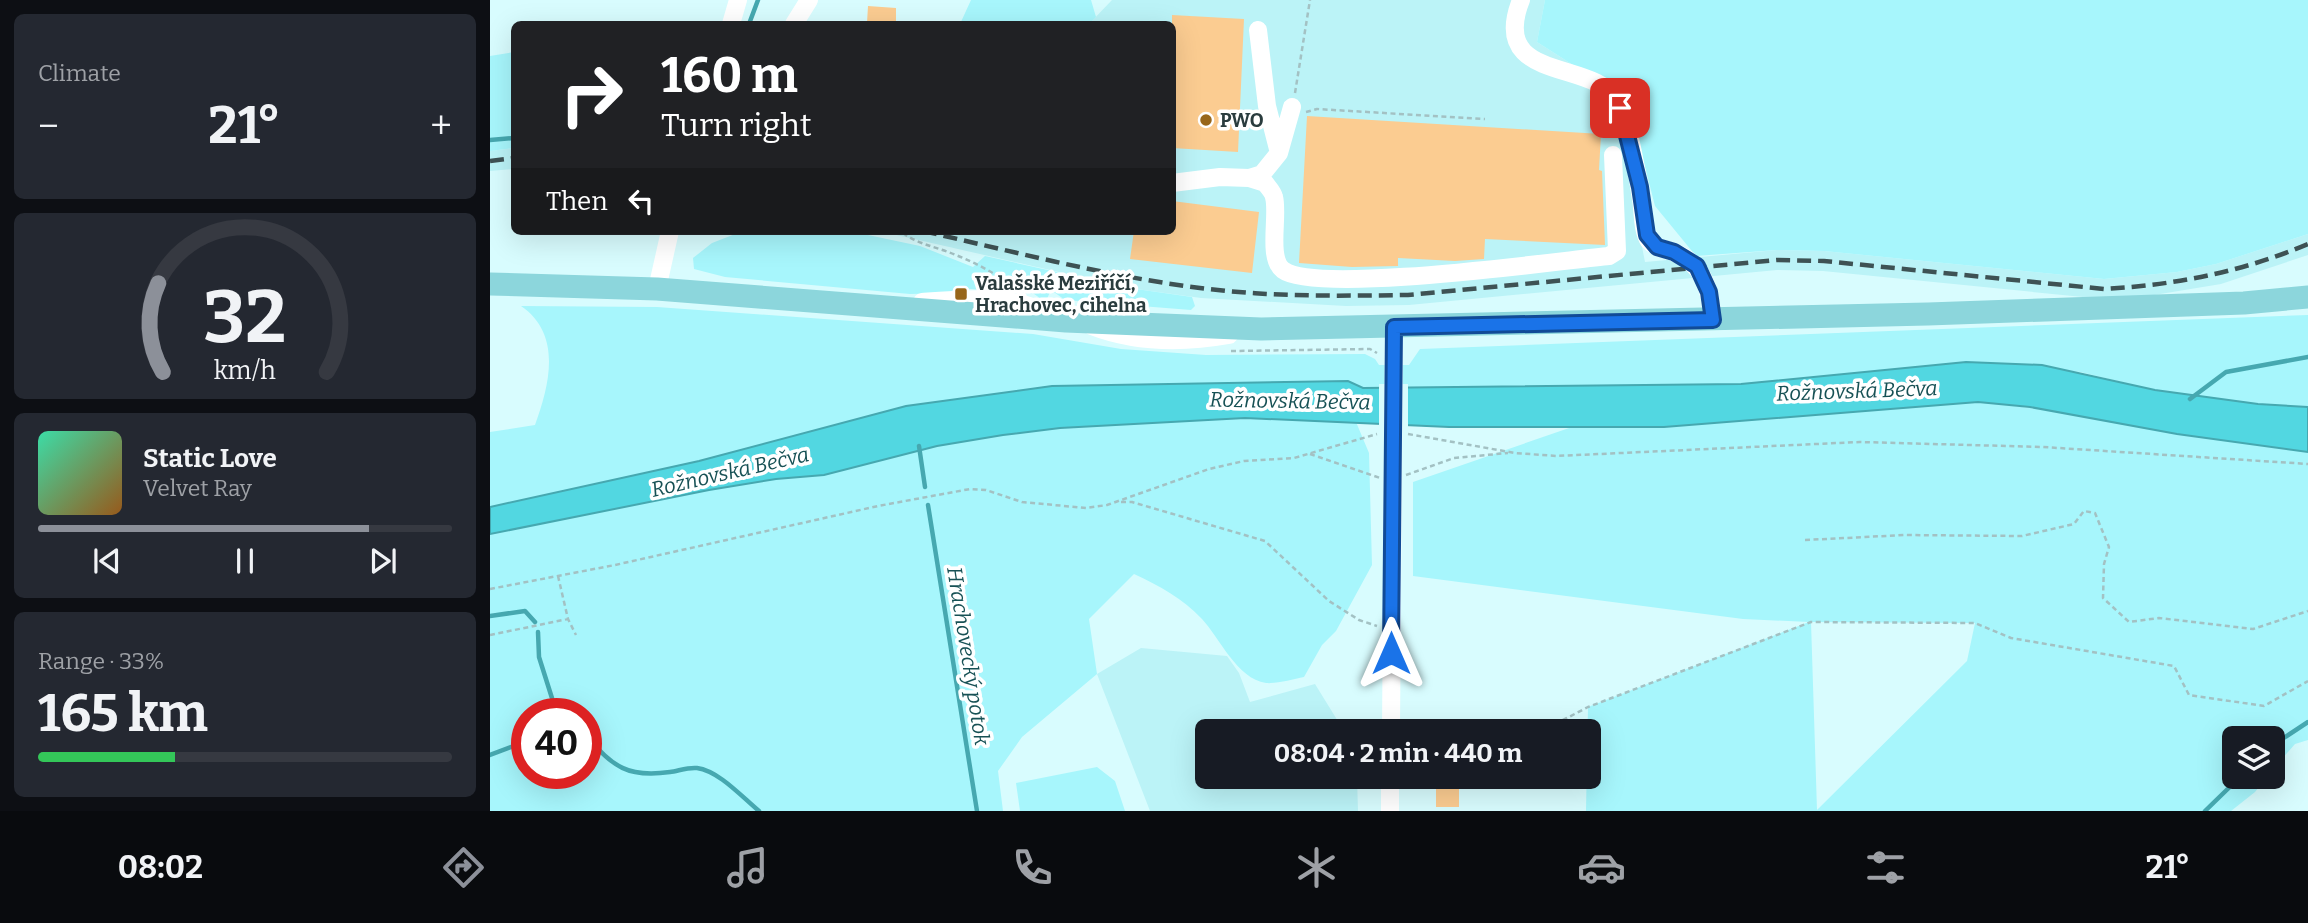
<!DOCTYPE html>
<html lang="en">
<head>
<meta charset="utf-8">
<style>
	:root { --surface:#171b24; --page:#242831; --text:#f1f3f6; --muted:#9ea1a6; --line:#363941; --accent:#8c9099 }
	body { margin:0; font-family:Bitter,serif; background:var(--page); color:var(--text); height:100vh; display:flex; flex-direction:column; font-size:26px; white-space:nowrap }
	* { box-sizing:border-box; margin:0 }
	p { font-size:23px; color:var(--muted) }
	.icon { flex:none; width:38px; height:38px; fill:none; stroke:currentColor; stroke-width:2; stroke-linecap:round; stroke-linejoin:round }
	.map { position:relative; flex:1; overflow:hidden }
	.sheet { display:flex; flex-direction:column; gap:14px; padding:14px; background:#0d0f14; width:490px }
	.sheet>* { flex:none }
	.banner { position:absolute; left:21px; top:21px; width:665px; height:214px; border-radius:10px; box-shadow:0 7px 28px #0002; background:#202124; color:#fff; overflow:hidden }
	.buttons { position:absolute; left:1732px; top:726px; display:grid; gap:14px }
	.buttons a { display:grid; place-items:center; width:63px; height:63px; border-radius:10px; background:var(--surface); box-shadow:0 7px 28px #0002; font-size:35px }
	.speed { position:absolute; left:21px; top:698px; display:flex; gap:14px; font-size:35px; font-weight:700; text-align:center }
	.speed>* { display:grid; place-content:center; width:91px; height:91px; border-radius:50%; background:var(--surface); box-shadow:0 7px 28px #0002; line-height:1 }
	.speed .limit { border:10px solid #d22; background:#fff; color:#111 }
	.pin { position:absolute; display:grid; place-items:center; width:60px; height:60px; color:#fff; margin:-30px; border-radius:14px; box-shadow:0 4px 10px #0006 }
	.me { position:absolute; width:77px; margin:-38px; rotate:0deg; stroke-linejoin:round; filter:drop-shadow(0 0 5px #0008) }
	.turn { display:flex; align-items:center; gap:24px; height:147px; padding:0 35px; font-size:32px }
	.turn .icon { width:91px; height:91px; stroke-width:2.5 }
	.turn b { display:block; font-size:49px; line-height:60px }
	.then { display:flex; align-items:center; height:66px; padding:0 35px; background:#0003; gap:14px; font-size:26px }
	.big { font-size:52px; font-weight:700; line-height:1.1 }
	.sheet .widget { flex:1; display:flex; flex-direction:column; justify-content:center; gap:10px; min-width:0; padding:0 24px; border-radius:10px; background:var(--page) }
	.sheet .dial { align-items:center; gap:0 }
	.dial svg { height:182px; overflow:visible; fill:none; stroke:var(--line); stroke-width:7; stroke-linecap:round; text-anchor:middle }
	.dial text { fill:var(--text); stroke:none }
	.song { display:flex; align-items:center; gap:21px }
	.cover { width:84px; height:84px; border-radius:10px; background:linear-gradient(135deg,hsl(160 70% 55%),hsl(30 70% 35%)) }
	.played { height:7px; border-radius:4px; background:linear-gradient(90deg,var(--accent) 80%,var(--line) 80%) }
	.keys { display:flex; justify-content:space-around; direction:ltr }
	.heat { display:flex; justify-content:space-between; align-items:center; font-size:38px; direction:ltr }
	.charge { height:10px; border-radius:5px; background:linear-gradient(90deg,#34c759 33%,var(--line) 0) }
	.trip { position:absolute; left:705px; top:719px; width:406px; height:70px; border-radius:10px; background:var(--surface); box-shadow:0 7px 28px #0002; font-weight:700; line-height:70px; text-align:center }
	.tab-bar { display:flex; height:112px; justify-content:space-around; align-items:center; background:#090b0e; color:var(--muted) }
	.tab-bar .icon { width:49px; height:49px }
	.tab-bar .current { color:var(--accent) }
	.tab-bar b { font-size:32px; color:var(--text) }
	main { display:flex; flex:1; min-height:0 }
	.map>svg:first-child { display:block }
	.built { fill:#bbf3f7 }
	.green { fill:#a7f6fc; fill-rule:evenodd }
	.water { fill:#52d7e1; stroke:#46a8b0; stroke-width:2 }
	.pier { fill:#d8fcfe }
	.lines { fill:none; stroke-linecap:round; stroke-linejoin:round }
	.stream { stroke:#46a8b0; stroke-width:4.5 }
	.building { fill:#fbcc91 }
	.path { stroke:#a3c1c3; stroke-width:2.5; stroke-dasharray:5 3.5; stroke-linecap:butt }
	.minor { stroke:#fff; stroke-width:18 }
	.major { stroke:#8cd6dc; stroke-width:23 }
	.rail { stroke:#3e5254; stroke-width:4.5; stroke-dasharray:14 7; stroke-linecap:butt }
	.route-casing { stroke:#114b97; stroke-width:18 }
	.route { stroke:#1a73e8; stroke-width:12 }
	.poi-dot { fill:#98661a; stroke:#fff; stroke-width:2.5 }
	.labels { text-anchor:middle; stroke-width:7; stroke-linejoin:round; paint-order:stroke }
	.poi-label { font-size:19px; font-weight:bold; fill:#2a3c3e; stroke:#fff; text-anchor:start }
	.water-label { font-size:21px; font-style:italic; fill:#175155; stroke:#fff }
</style>
</head>
<body>
<main>
<section class="sheet">
<div class="widget"><p>Climate</p>
<div class="heat"><a>−</a><b class="big">21°</b><a>+</a></div>
</div>
<div class="widget dial"><svg viewBox="0 0 100 80">
<path d="M14 69A42 42 0 1 1 86 69"/>
<path d="M14 69A42 42 0 0 1 12 30" stroke="#8c9099"/>
<text x="50" y="56" font-size="32" font-weight="700">32</text>
<text x="50" y="72" font-size="11">km/h</text>
</svg></div>
<div class="widget">
<div class="song"><i class="cover"></i><div><b>Static Love</b><p>Velvet Ray</p></div></div>
<div class="played"></div>
<div class="keys"><svg class="icon" aria-label="previous" viewBox="0 0 24 24"><path d="M18 5L8 12l10 7zM5 5v14"/></svg><svg class="icon" aria-label="pause" viewBox="0 0 24 24"><path d="M8 5v14M16 5v14"/></svg><svg class="icon" aria-label="next" viewBox="0 0 24 24"><path d="M6 5l10 7-10 7zM19 5v14"/></svg></div>
</div>
<div class="widget"><p>Range · 33%</p><b class="big">165 km</b><div class="charge"></div></div>
</section>
<div class="map">
<svg width="1818" height="811" viewBox="0 0 1818 811">
	<rect width="100%" height="100%" fill="#d8fcfe"/>
	<path class="built" d="M622,0H1055L1047,42L1138,100L1125,109L1155,262L1287,250L1334,251L1614,279L1687,272L1726,264L1818,234V255L1731,284L1652,297L1613,299L1333,271L1287,270L919,305L856,306L711,298L639,288L389,231H682V24H599Z
		M24,148V169L0,171V151Z
		M651,648L737,656L749,673L760,702L825,684L854,731L718,732V777H867L868,811H660L607,674Z"/>
	<path class="green" d="M481,0H601L606,17L599,24H470Z
		M1055,0H1818V234L1726,264L1687,272L1614,279L1334,251L1287,250L1206,256L1165,206L1138,100L1047,42Z
		M24,52V148L0,151V56Z
		M253,231H359L430,246L483,267L495,256L639,288L702,297L705,306L701,310L575,300L561,290L556,301C542,295 536,284 521,280L508,291L467,288L458,293L420,294L235,277L204,269L203,258L222,243Z
		M31,306L167,307L543,334L631,349L716,355L875,354L885,359L889,365H919L930,349L1818,315V407L1768,404L1665,390L1590,372L1476,362L1251,384L873,388L858,381L562,386L416,406L209,461L0,507V432L45,425C60,384 72,334 31,306Z
		M1488,402C1599,412 1707,440 1818,452V740L1805,744L1783,769V738H1745V777H1777L1765,792L1741,811H1096L1098,707L1319,622L1253,619L923,576V482L1082,427H1174ZM1321,622L1485,623L1477,661L1327,810Z
		M755,418L866,422L879,453L882,565L846,631L832,645L814,677C803,679 787,684 776,683C747,679 729,637 712,619C692,598 670,586 644,574L599,619L607,674L532,737L508,771L513,811H0V534L219,490L286,479L334,475L447,446L513,435L570,428ZM37,714H96V774H37Z
		M607,767L625,781L635,811H530L526,783Z"/>
	<path class="water" d="M1476,362L1552,365L1665,390L1768,404L1818,407V452L1687,434L1540,407L1488,402L1174,427H959L755,418L570,428L513,435L447,446L334,475L286,479L219,490L0,534V507L209,461L416,406L562,386L858,381L873,388L1251,384Z"/>
	<path class="pier" d="M889,384H918V428L889,427Z"/>
	<g class="lines">
		<path class="stream" d="M259,24L268,0
			M0,140L24,138
			M1700,399L1736,372L1818,357
			M429,446L435,487
			M438,505L487,811
			M0,616L35,611L45,622
			M48,632L49,657L67,714
			M96,736C124,767 137,778 180,772C188,771 198,767 207,768C229,771 252,797 269,811
			M1783,745L1818,722
			M0,755L37,741
			M1715,811L1750,777"/>
	</g>
	<path class="building" d="M378,6L406,8V24L377,23Z
		M682,15L754,19L748,152L682,148Z
		M817,116L1111,134L1109,170L1112,171L1115,245L995,239L994,259L965,261L908,258V266L862,267L809,263Z
		M682,201L769,212L762,273L640,259L644,231H682Z
		M805,720L808,732H775V728Z
		M946,786H969V807H946Z"/>
	<g class="lines">
		<path class="path" d="M805,93L820,0
			M816,112L827,109L995,119
			M413,233C426,243 442,246 458,252C480,260 504,272 522,286
			M741,351L880,349L887,353
			M918,434L1025,453L1066,456L1370,442L1553,447L1818,464
			M820,454L890,478
			M916,475L964,458L1018,453
			M631,502H642L775,541L839,601L869,620L887,626
			M1315,540L1415,535L1532,536L1584,524L1594,511L1605,513L1619,547L1614,564L1613,598L1639,622L1669,618L1763,629L1818,611
			M68,576L78,619L86,635
			M0,589L125,565L388,506L480,489L496,490L532,502L596,508L617,505L719,469L754,461L804,458L887,434
			M0,635L78,619
			M1050,732L1098,707L1321,622L1485,623L1521,638L1684,666L1699,695L1774,706L1818,681"/>
		<path class="minor" d="M1031,0C998,83 1103,59 1127,100C1138,118 1148,176 1151,199C1153,210 1152,231 1159,241C1165,248 1175,249 1183,252C1214,263 1220,290 1223,320
			M241,24L248,0
			M304,24L319,0
			M768,30L777,106L789,153
			M759,178L775,183C778,187 783,192 784,197C789,215 777,258 793,270C826,295 1067,261 1119,256L1127,251L1123,155
			M682,183L730,177L759,178L772,174L789,153L802,107
			M167,289L180,231
			M432,302C468,299 522,294 556,313
			M602,326C646,343 693,343 739,335
			M901,732L904,327
			M900,811V777"/>
		<path class="major" d="M0,284L167,289L576,321L771,329L1438,314L1754,303L1818,297"/>
		<path class="rail" d="M0,161L24,158
			M433,231C525,252 616,276 710,288C779,297 849,296 918,295L1287,260L1334,261L1614,289C1685,285 1752,272 1818,244"/>
	</g>
	<g class="lines">
		<defs>
			<path id="route" d="M901,653L904,327L1223,320L1219,292L1207,266L1184,252L1167,247L1157,235L1150,187L1130,108"/>
		</defs>
		<use href="#route" class="route-casing"/>
		<use href="#route" class="route"/>
	</g>
	<g class="poi-dot">
		<circle cx="716" cy="120" r="7"/>
		<rect x="464" y="287" width="14" height="14" rx="3.5"/>
	</g>
	<g class="labels">
		<g class="poi-label">
			<text x="730" y="127">PWO</text>
			<text x="485" y="290">Valašské Meziříčí,<tspan x="485" dy="22">Hrachovec, cihelna</tspan></text>
		</g>
		<g class="water-label">
			<text transform="translate(1367 391) rotate(-2)" y="7">Rožnovská Bečva</text>
			<text transform="translate(800 401) rotate(1)" y="7">Rožnovská Bečva</text>
			<text transform="translate(240 472) rotate(-13)" y="7">Rožnovská Bečva</text>
			<text transform="translate(478 656) rotate(81)" y="7">Hrachovecký potok</text>
		</g>
	</g>
</svg>
<div class="buttons">
<a><svg class="icon" aria-label="layers" viewBox="0 0 24 24"><path d="M12 4l9 5-9 5-9-5zM3 14l9 5 9-5"/></svg></a>
</div>
<div class="speed"><div class="limit">40</div></div>
<div class="pin" style="left:1130px;top:108px;background:#d93025"><svg class="icon" aria-label="arrive" viewBox="0 0 24 24"><path d="M6 21V4h12l-3 4 3 4H6"/></svg></div>
<svg class="me" style="left:901px;top:653px" viewBox="-20 -20 40 40"><path d="M0-17L14 15 0 8-14 15z" fill="#1a73e8" stroke="#fff" stroke-width="4"/></svg>
<div class="trip">08:04 · 2 min · 440 m</div>
<div class="banner">
<div class="turn"><svg class="icon" aria-label="right" viewBox="0 0 24 24"><path d="M7 20v-9h11M14 6l5 5-5 5"/></svg><div><b>160 m</b>Turn right</div></div>
<div class="then">Then<svg class="icon" aria-label="left" viewBox="0 0 24 24"><path d="M17 20v-9H6M10 6l-5 5 5 5"/></svg></div>
</div>
</div>
</main>
<nav class="tab-bar">
<b>08:02</b>
<svg class="icon current" aria-label="directions" viewBox="0 0 24 24"><path d="M12 3l9 9-9 9-9-9zM9 14v-3h6M13 9l2 2-2 2"/></svg>
<svg class="icon" aria-label="music" viewBox="0 0 24 24"><path d="M9 18V5l10-2v13"/><circle cx="6" cy="18" r="3"/><circle cx="16" cy="16" r="3"/></svg>
<svg class="icon" aria-label="phone" viewBox="0 0 24 24"><path d="M5 4h4l2 5-3 2q2 4 5 5l2-3 5 2v4C11 20 4 13 5 4z"/></svg>
<svg class="icon" aria-label="climate" viewBox="0 0 24 24"><path d="M12 3v18M4 7l16 10M4 17L20 7"/></svg>
<svg class="icon" aria-label="car" viewBox="0 0 24 24"><path d="M5 17H2v-5l4-1 3-4h7l3 4 3 1v5h-3M9 17h6M6 11h13"/><circle cx="7" cy="17" r="2"/><circle cx="17" cy="17" r="2"/></svg>
<svg class="icon" aria-label="filters" viewBox="0 0 24 24"><path d="M4 7h16M4 17h16"/><circle cx="9" cy="7" r="2"/><circle cx="15" cy="17" r="2"/></svg>
<b>21°</b>
</nav>
</body>
</html>
